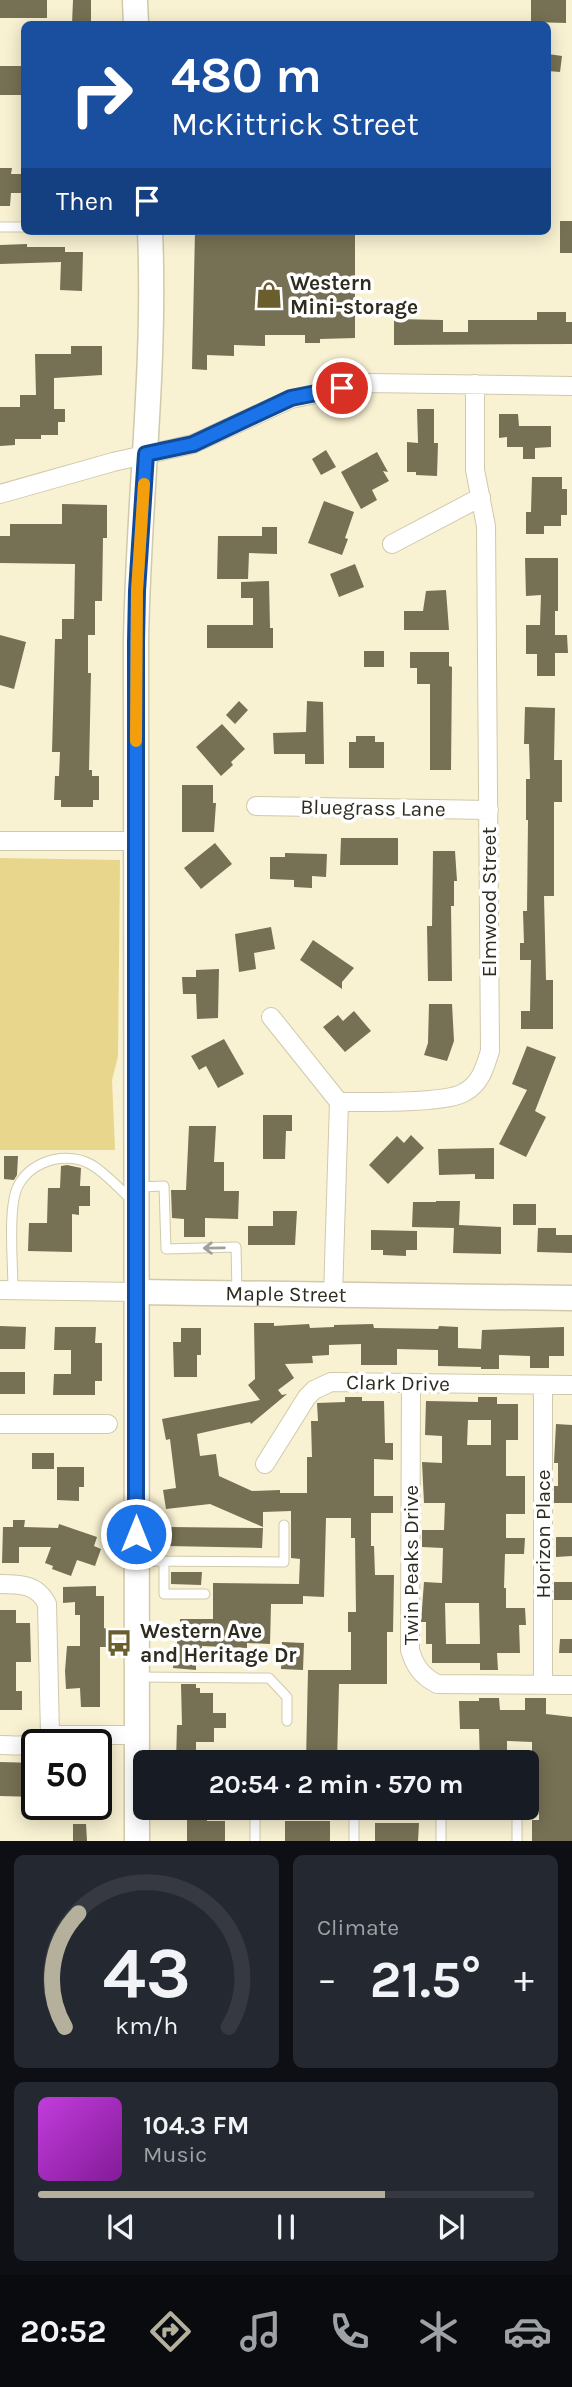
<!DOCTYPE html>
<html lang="en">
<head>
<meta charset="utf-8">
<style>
	:root { --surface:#171b24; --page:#242831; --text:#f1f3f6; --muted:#9ea1a6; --line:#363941; --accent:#b4b09b }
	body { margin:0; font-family:Karla,sans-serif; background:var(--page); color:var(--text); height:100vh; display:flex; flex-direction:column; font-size:26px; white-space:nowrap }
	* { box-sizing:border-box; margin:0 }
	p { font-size:23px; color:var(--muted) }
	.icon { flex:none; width:38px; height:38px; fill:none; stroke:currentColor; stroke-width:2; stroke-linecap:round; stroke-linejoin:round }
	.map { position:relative; height:1841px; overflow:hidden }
	.details { display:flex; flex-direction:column; gap:14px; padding:14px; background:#0d0f14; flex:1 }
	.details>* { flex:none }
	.top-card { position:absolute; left:21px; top:21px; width:530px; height:214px; border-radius:10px; box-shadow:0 4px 18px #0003; background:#1a4fa0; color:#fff; overflow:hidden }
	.speed { position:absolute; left:21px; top:1729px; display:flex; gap:14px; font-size:35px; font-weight:700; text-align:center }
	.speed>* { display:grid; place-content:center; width:91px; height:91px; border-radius:50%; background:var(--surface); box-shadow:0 4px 18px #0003; line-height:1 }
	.speed .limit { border:4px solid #111; border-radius:10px; background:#fff; color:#111 }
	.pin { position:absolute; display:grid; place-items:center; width:60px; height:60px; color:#fff; margin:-30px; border:4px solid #fff; border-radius:50%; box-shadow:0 2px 7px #0007 }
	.me { position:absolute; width:77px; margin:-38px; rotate:0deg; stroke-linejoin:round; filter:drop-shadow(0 0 5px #0008) }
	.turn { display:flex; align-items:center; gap:24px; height:147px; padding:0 35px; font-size:32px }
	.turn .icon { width:91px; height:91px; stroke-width:2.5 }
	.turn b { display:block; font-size:49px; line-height:60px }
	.then { display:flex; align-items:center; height:66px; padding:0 35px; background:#0003; gap:14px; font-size:26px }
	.big { font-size:52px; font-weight:700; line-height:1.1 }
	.details .widget { flex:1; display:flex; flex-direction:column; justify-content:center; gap:10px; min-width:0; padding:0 24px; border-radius:10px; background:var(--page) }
	.details .dial { align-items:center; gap:0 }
	.dial svg { height:182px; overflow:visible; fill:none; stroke:var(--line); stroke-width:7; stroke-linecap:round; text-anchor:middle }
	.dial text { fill:var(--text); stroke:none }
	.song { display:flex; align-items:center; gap:21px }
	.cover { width:84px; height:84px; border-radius:10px; background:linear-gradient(135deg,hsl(290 70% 55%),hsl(290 70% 35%)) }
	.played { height:7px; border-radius:4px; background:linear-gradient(90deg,var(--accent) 70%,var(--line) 70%) }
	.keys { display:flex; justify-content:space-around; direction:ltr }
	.heat { display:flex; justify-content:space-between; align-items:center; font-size:38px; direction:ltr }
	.details .tiles { flex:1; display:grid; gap:14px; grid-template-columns:1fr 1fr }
	.widget:last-child { grid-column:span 2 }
	.trip { position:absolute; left:133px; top:1750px; width:406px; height:70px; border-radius:10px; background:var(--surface); box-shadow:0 4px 18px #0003; font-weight:700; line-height:70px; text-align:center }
	.menu { display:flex; height:112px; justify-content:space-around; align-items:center; background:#090b0e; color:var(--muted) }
	.menu .icon { width:49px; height:49px }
	.menu .on { color:var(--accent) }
	.menu b { font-size:32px; color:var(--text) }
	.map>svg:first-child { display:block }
	.green { fill:#e7d68b }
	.building { fill:#767054; fill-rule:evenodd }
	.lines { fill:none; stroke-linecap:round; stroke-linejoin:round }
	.lane-casing { stroke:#d0c9ab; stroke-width:11 }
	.street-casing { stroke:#d0c9ab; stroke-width:20 }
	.secondary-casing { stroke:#d0c9ab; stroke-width:27 }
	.lane { stroke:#fff; stroke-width:9 }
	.street { stroke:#fff; stroke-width:18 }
	.secondary { stroke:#fff; stroke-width:24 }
	.oneway { stroke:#a1a09a }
	.route-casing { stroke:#114b97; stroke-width:18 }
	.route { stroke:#1a73e8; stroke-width:12 }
	.slow { stroke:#f59e0b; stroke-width:12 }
	.labels { text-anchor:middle; stroke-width:7; stroke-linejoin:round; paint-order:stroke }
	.poi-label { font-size:21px; font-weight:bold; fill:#2e2b1f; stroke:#fff; text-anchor:start }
	.street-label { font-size:21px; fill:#2e2b1f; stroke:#fff }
</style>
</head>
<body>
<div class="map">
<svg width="572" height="1841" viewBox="0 0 572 1841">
	<rect width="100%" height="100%" fill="#f8f1d2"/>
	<path class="green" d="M0,858L120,860L118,1056L112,1080L115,1150H0Z"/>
	<path class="building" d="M0,0H47V18H0Z
		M73,0H91V24H72Z
		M531,0H566V23L531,22Z
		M548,54L562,56L560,72L548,71Z
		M0,66H24V95H0Z
		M0,168H12L11,174H24V193H11L10,206H0Z
		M560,221H572V253H560Z
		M195,231H355V338L320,339V343H305V335H265V346L234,345V356L207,355V370L192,369Z
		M27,244V247H65V252H83L82,291L60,290L61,262L0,264V245Z
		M537,312H566V322H572V344L394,345V319L443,320V332H468V320H537Z
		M71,346H102V375L54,378V409H65V422H58V435H41V439H15V445L0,446V407H20V395H36L35,354H71Z
		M417,409H434V443H438L437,476L416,475V472H407V442L418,443Z
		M499,414H518L519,426H551V447L535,448V459H523V447H507V437L499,438Z
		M326,450L336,467L321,475L312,459Z
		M377,452L388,472L383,471L389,481L372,490L377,500L361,509L341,472Z
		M532,477H562V489H567V515H561V526H544V534H526V512H531Z
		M324,501L354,512L345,538L348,539L342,555L308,543Z
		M62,504L107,505V538H103L102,601H95V635H88V673H91L89,770H92V776H99V800H93V807H61V800H54L55,776H59L60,752H52L55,639H62V619H74L75,564L0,563V536H10V524H62Z
		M262,527H277V554L249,553L248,579H217L218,536H262Z
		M525,558H558V611H555V635H567L568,653H555V676H537V654H526V625H540L541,595L526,596Z
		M355,564L364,587L339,597L330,574Z
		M269,581L270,628H273V648H207V625H253V598H241V582Z
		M446,590L449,630H404V611H423L426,591Z
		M0,635L26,642L14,689L0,685Z
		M364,651H384V667H364Z
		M410,652H449V666L452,667L451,770H430V684H417V668H410Z
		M239,701L248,710L235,724L226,715Z
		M307,701L323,702L324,764H305V754H274L273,733L306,732Z
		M525,707L555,708L554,760H562V802H554V896H544L546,980H553V1029H521V1011H530L531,960H520V943H524L523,911H527L528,820H526V779H530L529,744H524Z
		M222,724L245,749L231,762L233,765L221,776L196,747Z
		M356,736H375V742H384V768H349V742H356Z
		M182,785H213V803H216L214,832H182Z
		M341,838H398V865H340Z
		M215,843L232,864L201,889L184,868Z
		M433,851H455L457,881H454V906H451L452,981H428L427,926H432Z
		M285,853L327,854L326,877L312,876V888L294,887V880L270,879V857H285Z
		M271,927L275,949L254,953L256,969L239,972L235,934Z
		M313,940L354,968L342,982V989L300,960Z
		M219,969L218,1018L197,1019L196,994H183L182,977H196V970Z
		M429,1004H452L454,1041L447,1061L424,1055L428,1043Z
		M354,1011L371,1031L345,1052L323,1027L338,1015L343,1021Z
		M224,1039L244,1074L218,1088L206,1066L199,1070L191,1056Z
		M527,1046L556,1057L535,1111L546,1117L526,1157L499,1144L527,1090L512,1084Z
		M263,1115H292V1131H286L285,1159H263Z
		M189,1126H216L214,1162H224V1191H239L238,1219L205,1218V1237H184V1219L172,1218L171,1190H186Z
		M411,1135L424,1148L388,1184L369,1165L397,1136L404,1143Z
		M494,1148V1179H475V1174L439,1175L438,1149Z
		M4,1156H18L17,1175L14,1180L4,1179Z
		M67,1165L81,1168L80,1186H90V1206H79V1215L72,1214V1252L28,1251L29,1223H47L48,1188H60L61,1166Z
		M436,1201H460L459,1225L501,1227V1254L453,1253L454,1228L412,1227L413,1202H436Z
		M513,1204H536V1225H513Z
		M273,1211H297L295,1245H248V1226H273Z
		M538,1228H556V1235H572V1253L537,1252Z
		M371,1230L417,1231V1250H406V1256L383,1255V1250H371Z
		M254,1323H274V1326L309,1324L310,1328L334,1327V1325L373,1324L374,1328L438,1329L439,1326L458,1327V1348L481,1349L482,1330L564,1327V1356H549V1368H530V1356L499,1355V1369H481V1367L438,1366V1350L397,1349V1365H361V1344L329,1345V1355L312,1356L313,1363L285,1364L294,1378L278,1390L282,1395L287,1394L251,1424L250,1422L197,1434L200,1456L216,1454L219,1476L252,1491L280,1490V1493H307V1457H312L311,1421H318L317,1403L345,1402V1397H362V1401H384L385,1443H393V1460L374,1459V1496H393V1513H371V1546H374L375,1575H394L393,1632H387V1684H339L337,1762H306L308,1670H351V1632H348V1612H356L355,1538H351V1518H326L324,1597L303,1596V1604H271L270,1644L247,1643V1648L202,1646L201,1658H196V1670L173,1668L174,1645H177V1627H180V1619H213V1583L299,1584L300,1559L291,1558V1511L263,1512V1527L210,1504L166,1509L163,1490L176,1488L170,1439L166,1440L162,1419L260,1400L248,1385L255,1379Z
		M0,1326L26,1327L25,1349H0Z
		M55,1327H96L95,1343H102V1381H95V1395H53L54,1374H71V1350H54Z
		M181,1328H201V1355H197V1377H174L173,1342H181Z
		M0,1372H25V1394H0Z
		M478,1397H497V1404H518V1440H506V1476H525V1514H506V1538H525L524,1554H505L504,1588H506V1608H525L526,1625H519L520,1653H497L498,1670H480V1663H432V1644H426V1622H421L424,1582L442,1583L443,1548L422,1547V1530H444L445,1503H424L422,1462L442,1463V1436L425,1435L426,1401L478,1402ZM468,1420H491V1445H467ZM445,1603H479L480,1644H446Z
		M556,1424L572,1425V1503H554V1486H558V1463H554Z
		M32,1453H54V1469H32Z
		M57,1467H84V1487H79V1501L57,1500Z
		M13,1520H25L24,1527L58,1528L59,1524L97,1537L94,1546L101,1549L95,1566L77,1560L71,1576L52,1569L53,1566L45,1563L51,1547H19V1563H2L3,1527H13Z
		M168,1527L263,1528L262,1548L168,1546Z
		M556,1537H572V1556L556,1557Z
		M171,1572H202L201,1585L171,1584Z
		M554,1582H572V1600H554Z
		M96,1586V1596H104V1628L108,1629L107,1647H100V1707H81L80,1688L66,1689L65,1671L67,1646H80V1615H75V1602L63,1603V1587Z
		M0,1610H16V1623H30L31,1662H16V1691H22V1710H0Z
		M560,1639H572V1653H559Z
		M282,1642L304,1643L303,1670L281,1669Z
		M181,1684H196V1688H200V1693H213V1713H226V1728H214V1742H196V1762H176L177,1725H182Z
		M479,1698H499L500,1710H525V1698H546V1714L572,1717V1841H532V1820H539V1778H532V1742L507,1741V1762H480L479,1729H460L459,1701H479Z
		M0,1762L37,1763V1797L0,1796Z
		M187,1808H207V1821H225V1841H187Z
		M285,1821H330V1841H285Z
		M375,1823H419L418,1841H375Z
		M73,1824H86L87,1841H73Z"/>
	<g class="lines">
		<defs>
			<path id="lane" d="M0,227H24
				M139,1187L164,1186L166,1249L236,1247L237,1292
				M13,1291C13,1264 9,1224 14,1199C19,1165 61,1149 90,1164C105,1172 118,1188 131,1199
				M138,1561L284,1562V1525
				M164,1561V1594H205
				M138,1677L269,1678L287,1697V1721
				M518,1762V1759
				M255,1841V1810L517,1812
				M354,1841V1811
				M441,1841V1812
				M517,1841V1808"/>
			<path id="street" d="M0,494L113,462L193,444L291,399L368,383L572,386
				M392,544L481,497
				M256,806L489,810
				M0,841H136
				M271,1017L339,1102
				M339,1102C364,1102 447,1104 465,1092C481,1083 485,1067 490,1051L486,526L475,470V384
				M0,1290L137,1292
				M333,1296L339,1102
				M411,1384L410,1650C415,1667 422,1676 437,1684L572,1685
				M543,1385V1684
				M0,1424H108
				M265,1464L307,1397L314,1390L331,1382L572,1385
				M0,1584C20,1584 37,1584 47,1604L50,1735
				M0,1745C17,1745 37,1749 50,1735H136"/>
			<g id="secondary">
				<path d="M135,0L136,24"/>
				<path id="s1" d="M137,1292L572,1298"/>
				<path d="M137,1841L136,642C138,505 156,368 150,231"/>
			</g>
		</defs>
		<use href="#lane" class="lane-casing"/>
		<use href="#street" class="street-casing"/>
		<use href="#secondary" class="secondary-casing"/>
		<use href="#lane" class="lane"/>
		<use href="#street" class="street"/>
		<use href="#secondary" class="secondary"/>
	</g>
	<defs><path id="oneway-shaft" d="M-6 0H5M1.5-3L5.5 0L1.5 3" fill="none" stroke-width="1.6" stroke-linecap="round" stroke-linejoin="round" transform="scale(1.75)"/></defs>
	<use class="oneway" href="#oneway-shaft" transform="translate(214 1248) rotate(179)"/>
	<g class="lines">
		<defs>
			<path id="route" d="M136,1534V642L137,591L146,454L193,444L291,398L342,388"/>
		</defs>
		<use href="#route" class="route-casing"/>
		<use href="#route" class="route"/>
		<path class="slow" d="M136,741L137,591L144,484"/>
	</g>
	<defs>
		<symbol id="shop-bare" viewBox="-9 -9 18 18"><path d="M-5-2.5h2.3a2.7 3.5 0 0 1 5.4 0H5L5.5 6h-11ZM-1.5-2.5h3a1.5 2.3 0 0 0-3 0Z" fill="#6a5f2c" stroke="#fff" stroke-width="2.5" paint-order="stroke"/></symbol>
		<symbol id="bus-bare" viewBox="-9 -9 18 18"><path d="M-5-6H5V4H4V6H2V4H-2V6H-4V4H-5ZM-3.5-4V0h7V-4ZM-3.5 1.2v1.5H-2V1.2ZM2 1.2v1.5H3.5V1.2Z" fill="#6a5f2c" stroke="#fff" stroke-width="2.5" paint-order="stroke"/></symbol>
	</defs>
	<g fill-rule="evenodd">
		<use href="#shop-bare" x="250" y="276" width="38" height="38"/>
		<use href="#bus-bare" x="100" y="1624" width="38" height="38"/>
	</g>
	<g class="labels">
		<g class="poi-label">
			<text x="290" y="290">Western<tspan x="290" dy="24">Mini-storage</tspan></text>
			<text x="140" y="1638">Western Ave<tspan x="140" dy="24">and Heritage Dr</tspan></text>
		</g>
		<g class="street-label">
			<text transform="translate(373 808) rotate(1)" y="7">Bluegrass Lane</text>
			<text transform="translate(489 902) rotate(-90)" y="7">Elmwood Street</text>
			<text dy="7" stroke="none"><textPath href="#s1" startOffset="149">Maple Street</textPath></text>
			<text transform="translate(398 1383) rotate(1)" y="7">Clark Drive</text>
			<text transform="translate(543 1534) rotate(-90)" y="7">Horizon Place</text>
			<text transform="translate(411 1565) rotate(-90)" y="7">Twin Peaks Drive</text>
		</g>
	</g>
</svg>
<div class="speed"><div class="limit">50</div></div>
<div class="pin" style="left:342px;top:388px;background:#d93025"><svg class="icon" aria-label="arrive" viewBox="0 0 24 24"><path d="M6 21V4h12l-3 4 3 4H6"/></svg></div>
<svg class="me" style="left:136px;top:1534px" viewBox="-20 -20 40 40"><circle r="17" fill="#1a73e8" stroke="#fff" stroke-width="3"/><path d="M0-11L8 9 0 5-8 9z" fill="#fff"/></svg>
<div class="trip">20:54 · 2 min · 570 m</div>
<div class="top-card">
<div class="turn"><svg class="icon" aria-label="right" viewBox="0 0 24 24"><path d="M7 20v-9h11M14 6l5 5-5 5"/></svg><div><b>480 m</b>McKittrick Street</div></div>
<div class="then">Then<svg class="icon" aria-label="arrive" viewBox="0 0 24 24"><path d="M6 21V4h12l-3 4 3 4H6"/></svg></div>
</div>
</div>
<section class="details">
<div class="tiles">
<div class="widget dial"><svg viewBox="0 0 100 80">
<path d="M14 69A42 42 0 1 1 86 69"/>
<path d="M14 69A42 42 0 0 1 20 19" stroke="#b4b09b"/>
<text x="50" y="56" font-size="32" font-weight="700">43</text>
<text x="50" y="72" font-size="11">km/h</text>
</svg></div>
<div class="widget"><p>Climate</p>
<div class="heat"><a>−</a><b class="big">21.5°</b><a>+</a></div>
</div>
<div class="widget">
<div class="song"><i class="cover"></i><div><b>104.3 FM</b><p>Music</p></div></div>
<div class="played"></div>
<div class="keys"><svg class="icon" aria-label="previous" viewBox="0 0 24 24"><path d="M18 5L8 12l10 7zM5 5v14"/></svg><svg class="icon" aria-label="pause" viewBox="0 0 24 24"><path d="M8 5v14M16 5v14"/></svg><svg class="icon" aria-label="next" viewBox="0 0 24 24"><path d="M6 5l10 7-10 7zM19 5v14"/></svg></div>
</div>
</div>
</section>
<nav class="menu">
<b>20:52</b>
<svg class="icon on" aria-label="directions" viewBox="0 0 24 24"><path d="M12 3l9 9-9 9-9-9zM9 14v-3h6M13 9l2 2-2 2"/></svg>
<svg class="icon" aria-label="music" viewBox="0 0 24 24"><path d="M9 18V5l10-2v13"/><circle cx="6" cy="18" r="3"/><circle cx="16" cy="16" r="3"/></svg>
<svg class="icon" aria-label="phone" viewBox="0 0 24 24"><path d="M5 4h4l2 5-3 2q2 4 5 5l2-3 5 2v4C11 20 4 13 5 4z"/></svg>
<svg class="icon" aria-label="climate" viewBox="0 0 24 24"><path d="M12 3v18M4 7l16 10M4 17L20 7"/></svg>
<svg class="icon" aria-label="car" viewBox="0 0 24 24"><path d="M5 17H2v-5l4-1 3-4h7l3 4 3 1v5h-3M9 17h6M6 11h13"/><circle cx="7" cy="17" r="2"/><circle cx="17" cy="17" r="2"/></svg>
</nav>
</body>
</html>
